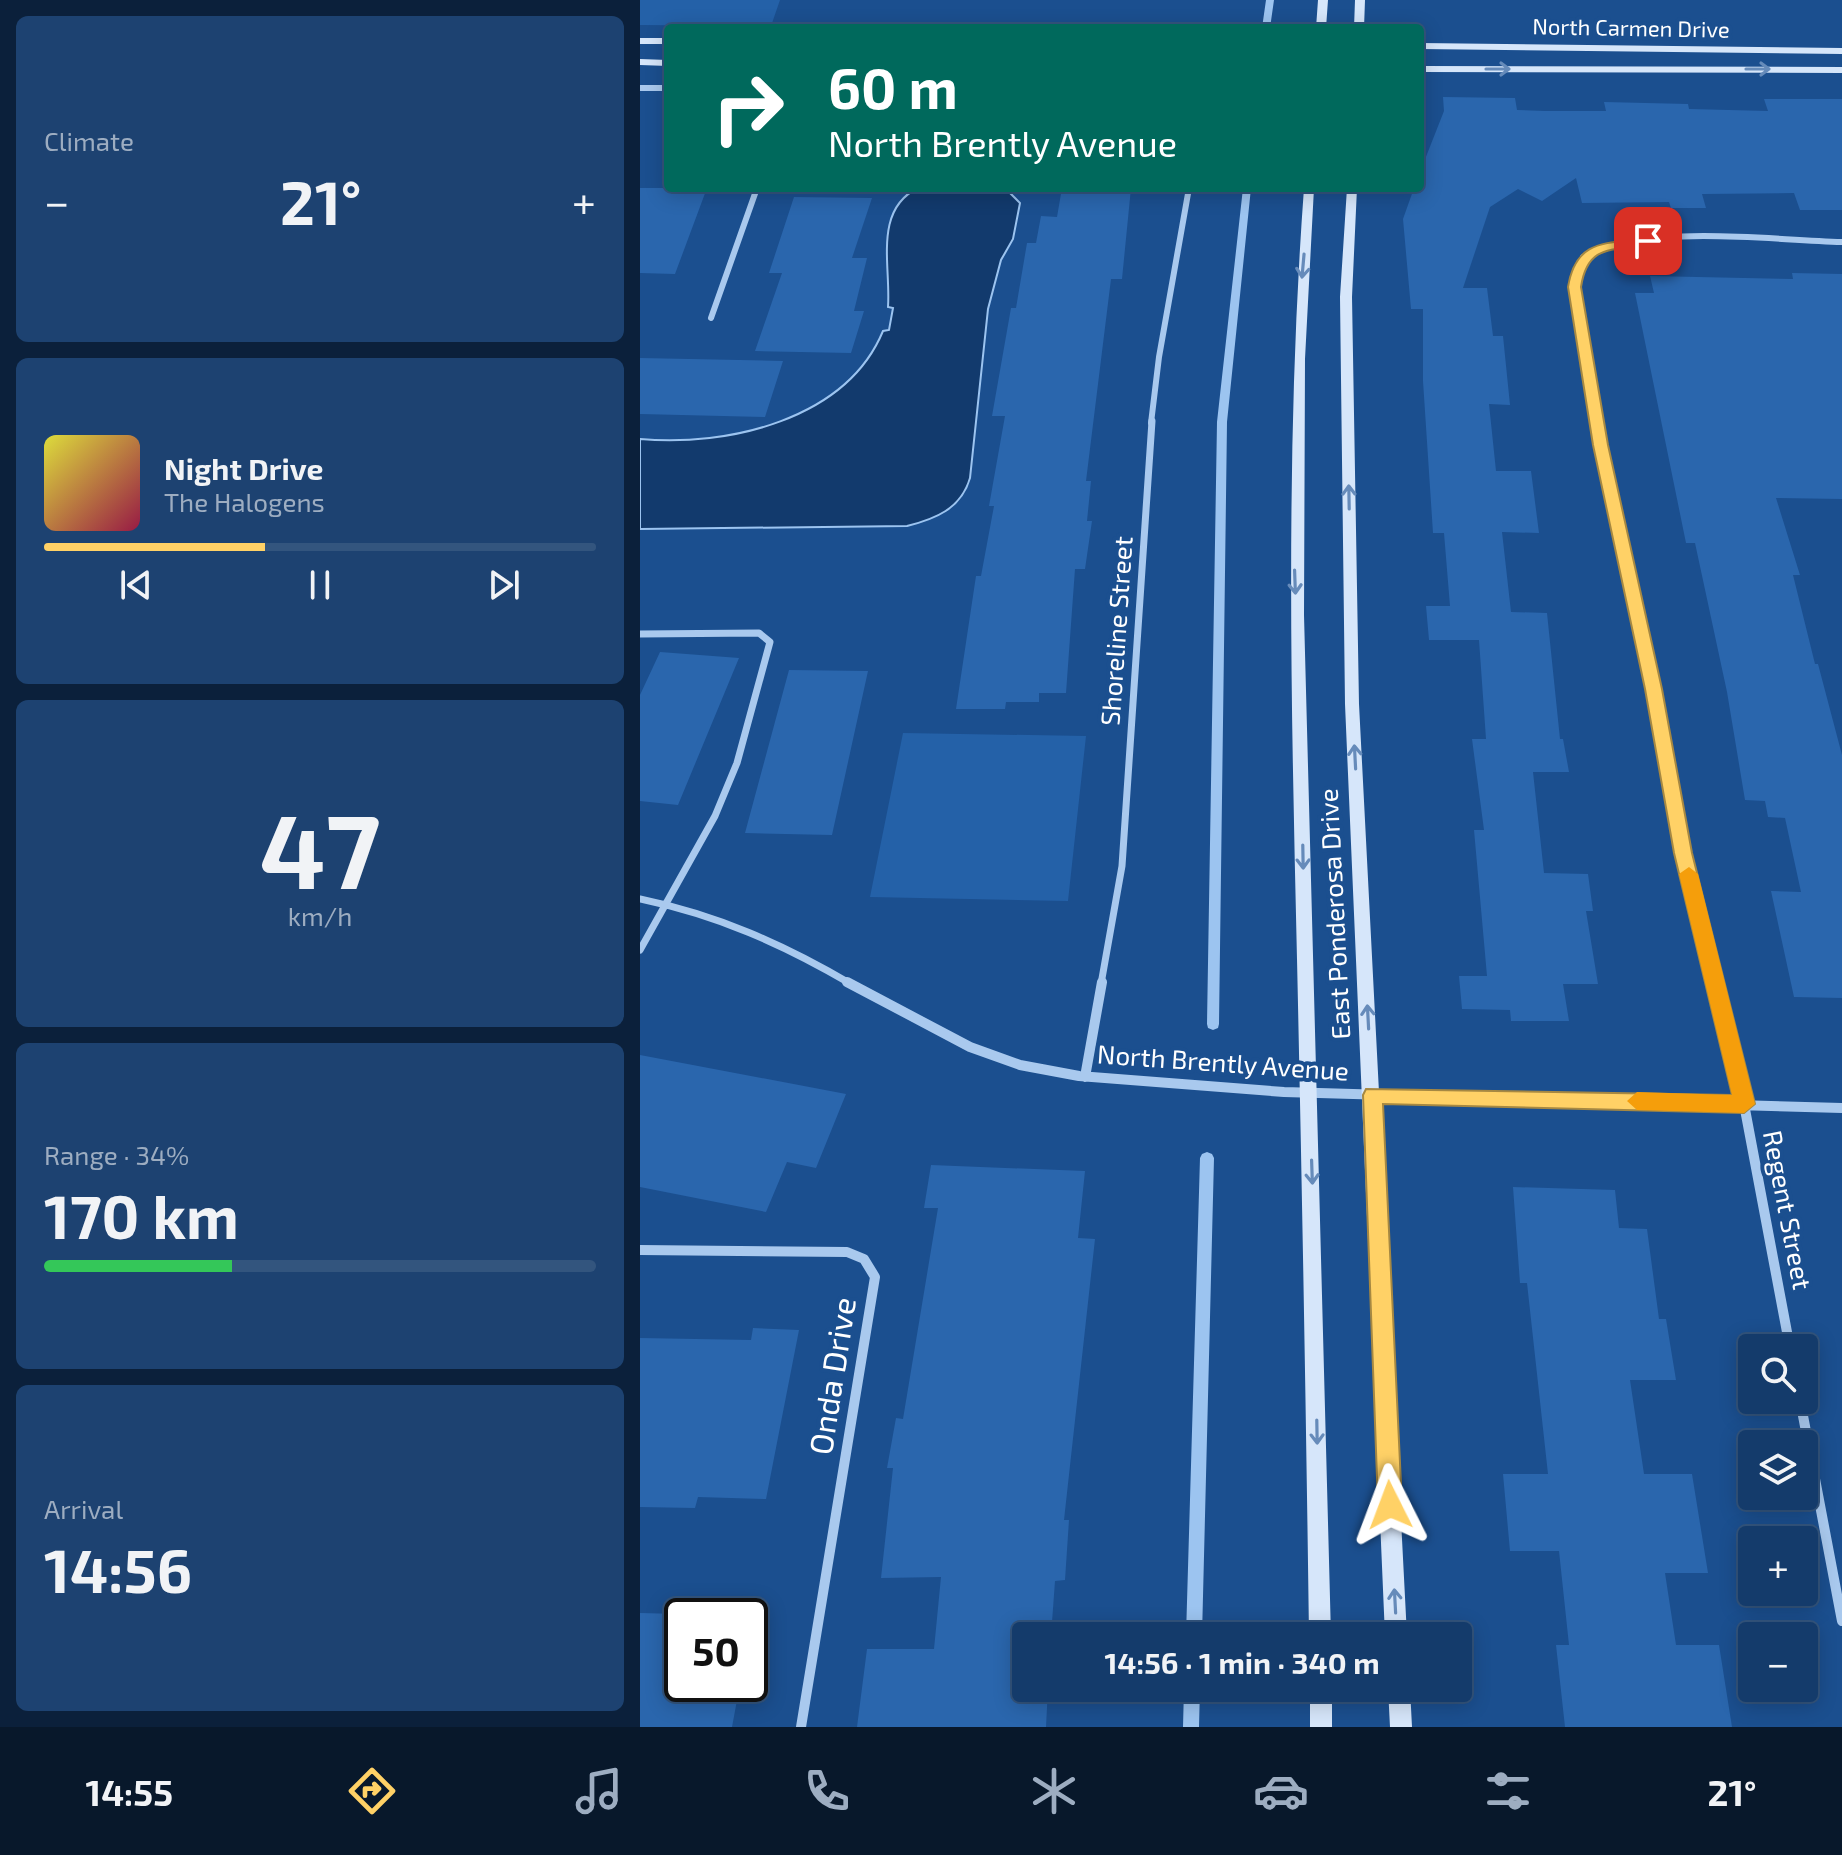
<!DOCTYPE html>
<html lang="en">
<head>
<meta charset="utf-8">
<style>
	:root { --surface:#143b6b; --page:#1d4271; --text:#f1f3f6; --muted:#9dadc1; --line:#33557e; --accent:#ffd166 }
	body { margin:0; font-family:"Exo 2",sans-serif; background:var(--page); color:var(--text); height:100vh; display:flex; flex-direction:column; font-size:30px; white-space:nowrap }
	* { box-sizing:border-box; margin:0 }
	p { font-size:26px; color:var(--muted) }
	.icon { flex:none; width:44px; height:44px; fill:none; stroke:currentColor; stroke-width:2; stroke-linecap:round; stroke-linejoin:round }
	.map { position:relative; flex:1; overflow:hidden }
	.side { display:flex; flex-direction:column; gap:16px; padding:16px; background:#0b203b; width:640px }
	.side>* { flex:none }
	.banner { position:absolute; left:24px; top:24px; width:760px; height:168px; border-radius:8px; box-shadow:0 4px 20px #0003,0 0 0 2px var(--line); background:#00695c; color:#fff; overflow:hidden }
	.fabs { position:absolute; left:1098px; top:1334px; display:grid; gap:16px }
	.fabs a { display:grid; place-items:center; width:80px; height:80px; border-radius:8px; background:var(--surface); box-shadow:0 4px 20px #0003,0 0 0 2px var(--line); font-size:40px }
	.speed { position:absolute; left:24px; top:1598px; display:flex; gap:16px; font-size:40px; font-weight:700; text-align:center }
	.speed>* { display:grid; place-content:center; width:104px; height:104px; border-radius:50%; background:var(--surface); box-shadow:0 4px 20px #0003,0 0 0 2px var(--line); line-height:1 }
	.speed .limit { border:4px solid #111; border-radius:12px; background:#fff; color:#111 }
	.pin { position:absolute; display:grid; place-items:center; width:68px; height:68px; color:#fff; margin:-34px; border-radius:16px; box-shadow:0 4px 12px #0006 }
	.me { position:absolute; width:88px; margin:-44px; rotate:357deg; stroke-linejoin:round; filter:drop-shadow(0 0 6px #0008) }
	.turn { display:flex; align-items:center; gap:28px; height:168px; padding:0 32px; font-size:36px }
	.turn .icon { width:104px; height:104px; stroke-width:2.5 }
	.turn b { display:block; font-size:56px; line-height:68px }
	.big { font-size:60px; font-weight:700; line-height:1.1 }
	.side .widget { flex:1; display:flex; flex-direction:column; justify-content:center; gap:12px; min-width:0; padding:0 28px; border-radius:12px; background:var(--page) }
	.side .dial { align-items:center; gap:0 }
	.dial b { font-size:104px; line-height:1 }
	.song { display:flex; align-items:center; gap:24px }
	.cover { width:96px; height:96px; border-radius:12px; background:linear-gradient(135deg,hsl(60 70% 55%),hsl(340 70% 35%)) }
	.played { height:8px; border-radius:4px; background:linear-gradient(90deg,var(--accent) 40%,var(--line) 40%) }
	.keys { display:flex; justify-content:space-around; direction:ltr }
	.heat { display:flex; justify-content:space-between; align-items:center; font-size:44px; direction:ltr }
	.charge { height:12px; border-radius:6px; background:linear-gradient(90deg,#34c759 34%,var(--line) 0) }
	.trip { position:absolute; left:372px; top:1622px; width:460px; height:80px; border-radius:8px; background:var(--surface); box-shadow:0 4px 20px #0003,0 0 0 2px var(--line); font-weight:700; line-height:80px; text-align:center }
	.tabs { display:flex; height:128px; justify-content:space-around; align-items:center; background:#08182b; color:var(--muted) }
	.tabs .icon { width:56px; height:56px }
	.tabs .on { color:var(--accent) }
	.tabs b { font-size:36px; color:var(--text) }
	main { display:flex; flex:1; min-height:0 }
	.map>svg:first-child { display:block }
	.green { fill:#2461a8 }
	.water { fill:#123a6d; stroke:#9cc4f0; stroke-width:2 }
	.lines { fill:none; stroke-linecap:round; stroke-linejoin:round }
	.stream { fill:#9cc4f0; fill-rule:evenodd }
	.building { fill:#2a66ad }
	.minor-far2 { stroke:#a9c9ee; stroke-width:6 }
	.minor-far1 { stroke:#a9c9ee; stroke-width:7 }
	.minor { stroke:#a9c9ee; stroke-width:10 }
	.secondary { fill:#d6e6fa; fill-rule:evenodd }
	.oneway { stroke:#668bba }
	.route { fill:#ffd166; stroke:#a68842; stroke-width:2 }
	.slow { fill:#f59e0b }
	.labels { text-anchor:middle; stroke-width:8; stroke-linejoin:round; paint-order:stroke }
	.far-street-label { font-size:22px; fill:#fff; stroke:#1b4f8f }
	.street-label { font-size:26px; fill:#fff; stroke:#1b4f8f }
	.near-street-label { font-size:32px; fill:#fff; stroke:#1b4f8f }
</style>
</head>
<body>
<main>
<section class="side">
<div class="widget"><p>Climate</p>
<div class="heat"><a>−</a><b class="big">21°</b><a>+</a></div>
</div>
<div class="widget">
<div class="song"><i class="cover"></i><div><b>Night Drive</b><p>The Halogens</p></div></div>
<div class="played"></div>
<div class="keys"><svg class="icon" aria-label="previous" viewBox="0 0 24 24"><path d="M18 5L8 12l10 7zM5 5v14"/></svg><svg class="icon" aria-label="pause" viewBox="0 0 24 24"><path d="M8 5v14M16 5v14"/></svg><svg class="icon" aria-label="next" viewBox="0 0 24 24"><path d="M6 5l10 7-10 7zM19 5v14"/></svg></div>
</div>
<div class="widget dial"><b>47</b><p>km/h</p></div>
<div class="widget"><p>Range · 34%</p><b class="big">170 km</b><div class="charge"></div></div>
<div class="widget"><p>Arrival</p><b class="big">14:56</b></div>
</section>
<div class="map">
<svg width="1202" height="1727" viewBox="0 0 1202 1727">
	<rect width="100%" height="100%" fill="#1b4f8f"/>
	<path class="green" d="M0,0H140L131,26L0,25Z
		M263,733L446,736L428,901L230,897Z"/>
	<path class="water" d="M278,188H365L380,203L373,239L361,260L348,309L330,478C321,509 295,519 267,526L0,529V439C87,447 206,420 243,331L249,330L253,308L248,307C251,266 233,210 278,188Z"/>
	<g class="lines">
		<path class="stream" d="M626,0H634L630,28H622Z
			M603,188H611L587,422L579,1024L578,1028L573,1030L568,1028L567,1024L577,422Z
			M567,1152L572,1154L574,1158L562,1636H546L560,1158L562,1154Z
			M544,1688H560L559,1727H543Z"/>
	</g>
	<path class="building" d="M803,97L875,98L877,110L905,111H966L964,102L1048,104L1049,109L1128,111L1124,99H1202V210H1160L1154,193L1062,194L1066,208H1031L1029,202L942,203L936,178L902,201L878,189L850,207L823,288H847L853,336H863L870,405L849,404L856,471H891L899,533L862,532L871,612L907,613L920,739H923L929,772H893L904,873L948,874L953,911H946L958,984H923L929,1021H871L870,1010L822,1009L819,976H847L834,830H844L832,739H846L839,640H789L786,606H810L804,533H793L783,381V309H771L763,219L774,188H780V172L804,111Z
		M0,188H67L35,274L0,273Z
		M422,188H491L482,279H471L446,481H451L447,521H452L445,569H435L426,693H399V702H366L365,709H316L336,576H341L354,506H349L365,416H352L371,308H376L387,243H396L401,216L417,217Z
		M154,197L232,198L212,258H227L214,311H224L211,353L115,351L142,273H129Z
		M1152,273L1202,274V499L1136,498L1160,575H1153L1175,664H1178L1202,755V998L1154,997L1131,891L1161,892L1145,818L1128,817L1125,801L1105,800L1087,692L1055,543H1046L995,293H1014L1010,276L1153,279Z
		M0,358L143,361L125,417L0,414Z
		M20,652L99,658L38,805L0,801V695Z
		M149,670L228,671L192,835L105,833Z
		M0,1055L206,1094L176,1168L147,1162L126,1212L0,1187Z
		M291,1165L445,1171L438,1238L455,1239L424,1520H429L425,1580L415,1581L411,1636H386V1688H408L406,1727H217L227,1649H294L301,1577L241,1578L253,1468H247L256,1418L263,1419L298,1208H284Z
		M873,1187L975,1190L979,1228L1007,1229L1019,1319H1026L1036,1380H990L1004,1474H1052L1068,1573H1025L1036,1645H1079L1092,1727H925L916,1645H929L919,1551H870L863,1474H908L887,1283H880Z
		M113,1328L159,1330L126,1499L58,1497L55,1508L0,1507V1338L111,1340Z
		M0,1613L39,1614L32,1647L42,1648V1684H100L92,1727H0Z"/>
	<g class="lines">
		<path class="minor-far2" d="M0,88H28
			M71,318L117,188
			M511,423L519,357L549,188
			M956,423L934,287L943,257C1021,223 1120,240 1202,242"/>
		<path class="minor-far1" d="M956,421L1014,689L1043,853L1075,984
			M0,634L119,633L130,642L97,763L75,816L0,950
			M0,899C77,915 143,944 211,984
			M461,984L482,866L512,421"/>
		<path class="minor" d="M207,982L330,1047L380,1065L439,1076L644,1092L1202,1108
			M1074,982L1104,1104L1150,1348
			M445,1077L462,982
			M0,1250L207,1252L224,1259L235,1277L161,1727
			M1160,1400L1202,1621"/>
		<path class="secondary" d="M678,0H688L686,28H676Z
			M715,0H725L724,28H714Z
			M0,38H28V44H0Z
			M780,43L1202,48V54L780,49Z
			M0,59L28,60V66L0,65Z
			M780,66L1202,67V73L780,72Z
			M664,188H674L665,359L664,615L691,1636H669C666,1410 662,1185 657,959C651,702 645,445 664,188Z
			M707,188H717L712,297L719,704L767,1636H745L705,704L700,297Z
			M670,1688H692V1727H670Z
			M748,1688H770L772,1727H750Z"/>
	</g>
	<defs><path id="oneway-shaft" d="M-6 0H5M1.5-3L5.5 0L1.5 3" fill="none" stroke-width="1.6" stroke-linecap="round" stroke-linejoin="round" transform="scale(2)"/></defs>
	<g class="oneway">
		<use href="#oneway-shaft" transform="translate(858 69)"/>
		<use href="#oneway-shaft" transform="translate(1118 69)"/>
		<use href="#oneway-shaft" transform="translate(663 266) rotate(95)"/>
		<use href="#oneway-shaft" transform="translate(709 497) rotate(-91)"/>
		<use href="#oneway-shaft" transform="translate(655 582) rotate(88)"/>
		<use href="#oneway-shaft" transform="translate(715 757) rotate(-93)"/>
		<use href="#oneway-shaft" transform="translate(663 857) rotate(89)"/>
		<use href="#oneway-shaft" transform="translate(728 1017) rotate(-93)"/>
		<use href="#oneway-shaft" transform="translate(672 1172) rotate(88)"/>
		<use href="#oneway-shaft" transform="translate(677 1432) rotate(89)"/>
		<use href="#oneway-shaft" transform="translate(755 1601) rotate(-93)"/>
	</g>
	<path class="route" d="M1008,238L1015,241L1013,244C976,252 948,241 941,287L968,445L1022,689L1052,853L1115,1104L1104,1113L743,1104L762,1505L759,1513L750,1517L742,1513L738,1505L723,1095L726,1089L1092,1095L1034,853L1005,689L953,445L928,287C936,238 967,244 1008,238Z"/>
	<path class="slow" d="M1049,867L1058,874L1115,1104L1104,1113L997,1110L987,1101L997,1092L1092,1095L1039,874Z"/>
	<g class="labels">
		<g class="far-street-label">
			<text transform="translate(991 28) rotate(1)" y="8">North Carmen Drive</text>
		</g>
		<g class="street-label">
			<text transform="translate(477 631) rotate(-86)" y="9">Shoreline Street</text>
			<text transform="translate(695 914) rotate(-93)" y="9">East Ponderosa Drive</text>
			<text transform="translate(583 1063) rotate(4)" y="9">North Brently Avenue</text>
			<text transform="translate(1147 1210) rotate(79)" y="9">Regent Street</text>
		</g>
		<g class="near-street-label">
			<text transform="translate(193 1376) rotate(-81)" y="11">Onda Drive</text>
		</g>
	</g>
</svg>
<div class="fabs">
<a><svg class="icon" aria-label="search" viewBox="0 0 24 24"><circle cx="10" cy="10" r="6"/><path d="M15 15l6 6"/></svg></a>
<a><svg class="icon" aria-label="layers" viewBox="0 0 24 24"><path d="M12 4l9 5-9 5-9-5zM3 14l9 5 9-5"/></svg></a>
<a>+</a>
<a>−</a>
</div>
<div class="speed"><div class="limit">50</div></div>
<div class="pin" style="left:1008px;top:241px;background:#d93025"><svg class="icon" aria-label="arrive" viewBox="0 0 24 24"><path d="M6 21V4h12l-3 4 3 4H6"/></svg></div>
<svg class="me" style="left:750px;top:1505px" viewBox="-20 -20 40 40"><path d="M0-17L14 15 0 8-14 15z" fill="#ffd166" stroke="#fff" stroke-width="4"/></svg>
<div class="trip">14:56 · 1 min · 340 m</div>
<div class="banner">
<div class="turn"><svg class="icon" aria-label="right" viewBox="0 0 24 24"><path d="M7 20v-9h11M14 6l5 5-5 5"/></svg><div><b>60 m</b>North Brently Avenue</div></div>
</div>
</div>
</main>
<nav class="tabs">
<b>14:55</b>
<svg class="icon on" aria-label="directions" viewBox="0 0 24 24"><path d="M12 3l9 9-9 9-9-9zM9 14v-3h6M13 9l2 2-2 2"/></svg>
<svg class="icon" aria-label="music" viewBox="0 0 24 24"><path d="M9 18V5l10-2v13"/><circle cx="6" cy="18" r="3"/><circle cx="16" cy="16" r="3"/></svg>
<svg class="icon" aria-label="phone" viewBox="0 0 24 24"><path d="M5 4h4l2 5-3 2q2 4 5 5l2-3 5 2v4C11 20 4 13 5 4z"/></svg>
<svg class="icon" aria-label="climate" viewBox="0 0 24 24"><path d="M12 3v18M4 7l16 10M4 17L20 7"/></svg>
<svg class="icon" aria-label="car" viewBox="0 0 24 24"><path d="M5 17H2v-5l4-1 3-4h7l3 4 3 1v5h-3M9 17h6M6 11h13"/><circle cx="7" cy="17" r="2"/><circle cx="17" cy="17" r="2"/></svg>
<svg class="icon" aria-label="filters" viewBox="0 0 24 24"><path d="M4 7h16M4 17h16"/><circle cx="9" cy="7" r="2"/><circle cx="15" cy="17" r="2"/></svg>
<b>21°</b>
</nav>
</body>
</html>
